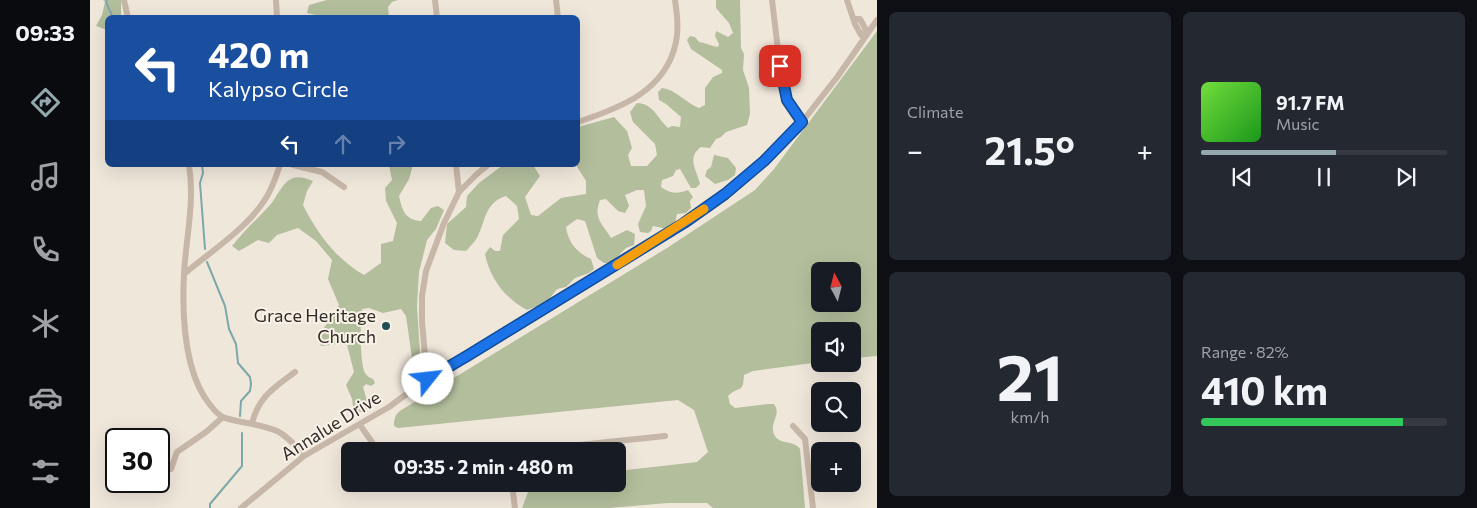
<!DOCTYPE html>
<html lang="en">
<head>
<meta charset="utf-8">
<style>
	:root { --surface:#171b24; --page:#242831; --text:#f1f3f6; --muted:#9ea1a6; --line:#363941; --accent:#93a9ad }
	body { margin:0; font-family:Commissioner,sans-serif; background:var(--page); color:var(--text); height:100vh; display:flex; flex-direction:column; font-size:19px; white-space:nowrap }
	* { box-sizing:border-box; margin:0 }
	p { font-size:16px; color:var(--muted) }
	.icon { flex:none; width:28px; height:28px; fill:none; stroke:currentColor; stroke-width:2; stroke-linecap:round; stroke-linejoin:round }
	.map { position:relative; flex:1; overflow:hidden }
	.drawer { display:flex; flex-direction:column; gap:12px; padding:12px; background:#0d0f14; width:600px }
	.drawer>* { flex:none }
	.hud { position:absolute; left:15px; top:15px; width:475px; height:152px; border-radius:8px; box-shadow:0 5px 20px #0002; background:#1a4fa0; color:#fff; overflow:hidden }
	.needle { width:32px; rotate:353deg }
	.controls { position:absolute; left:721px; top:262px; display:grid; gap:10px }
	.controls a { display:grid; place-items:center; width:50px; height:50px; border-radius:8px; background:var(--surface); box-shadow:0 5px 20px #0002; font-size:25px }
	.speed { position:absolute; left:15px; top:428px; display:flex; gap:10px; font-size:25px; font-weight:700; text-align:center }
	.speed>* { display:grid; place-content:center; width:65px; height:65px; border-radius:50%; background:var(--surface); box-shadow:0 5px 20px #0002; line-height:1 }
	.speed .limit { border:2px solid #111; border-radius:8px; background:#fff; color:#111 }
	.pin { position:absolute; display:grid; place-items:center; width:42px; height:42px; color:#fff; margin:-21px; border-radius:10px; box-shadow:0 2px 8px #0006 }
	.me { position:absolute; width:55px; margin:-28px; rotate:61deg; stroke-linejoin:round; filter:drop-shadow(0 0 4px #0008) }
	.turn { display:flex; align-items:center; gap:18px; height:105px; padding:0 20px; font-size:22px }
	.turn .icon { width:65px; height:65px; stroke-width:2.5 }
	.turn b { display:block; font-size:35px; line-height:42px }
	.lanes { display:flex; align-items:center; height:48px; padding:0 20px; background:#0003; justify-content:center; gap:25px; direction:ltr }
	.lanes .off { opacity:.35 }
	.big { font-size:38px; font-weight:700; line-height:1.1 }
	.drawer .card { flex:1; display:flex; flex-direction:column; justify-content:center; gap:8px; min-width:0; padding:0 18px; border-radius:8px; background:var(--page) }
	.drawer .dial { align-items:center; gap:0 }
	.dial b { font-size:65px; line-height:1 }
	.song { display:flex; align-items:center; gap:15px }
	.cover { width:60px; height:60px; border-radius:8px; background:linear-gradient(135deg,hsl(100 70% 55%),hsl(120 70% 35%)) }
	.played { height:5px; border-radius:2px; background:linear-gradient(90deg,var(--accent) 55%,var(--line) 55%) }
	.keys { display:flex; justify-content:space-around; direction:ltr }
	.heat { display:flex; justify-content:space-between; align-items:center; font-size:28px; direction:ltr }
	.charge { height:8px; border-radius:4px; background:linear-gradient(90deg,#34c759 82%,var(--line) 0) }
	.drawer .tiles { flex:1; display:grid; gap:12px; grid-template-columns:repeat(2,1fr) }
	.trip { position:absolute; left:251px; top:442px; width:285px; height:50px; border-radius:8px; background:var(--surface); box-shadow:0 5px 20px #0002; font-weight:700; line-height:50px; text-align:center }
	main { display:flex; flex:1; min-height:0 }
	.menu { display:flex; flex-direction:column; width:90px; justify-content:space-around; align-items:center; background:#090b0e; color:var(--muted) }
	.menu .icon { width:35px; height:35px }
	.menu .on { color:var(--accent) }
	.menu b { font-size:22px; color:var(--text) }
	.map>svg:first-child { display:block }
	.green { fill:#b2be9c; fill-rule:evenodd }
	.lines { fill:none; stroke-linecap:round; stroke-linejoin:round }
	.stream { stroke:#7ca8ab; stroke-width:2 }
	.minor { stroke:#c7b7a8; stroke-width:6 }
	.route-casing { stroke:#114b97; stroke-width:12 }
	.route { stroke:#1a73e8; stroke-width:9 }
	.slow { stroke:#f59e0b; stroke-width:9 }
	.poi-dot { fill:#204f53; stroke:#f8f1e7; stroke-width:2 }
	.labels { text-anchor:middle; stroke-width:4; stroke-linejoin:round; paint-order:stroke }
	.poi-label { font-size:18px; fill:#342c28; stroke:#f8f1e7; text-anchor:end }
	.street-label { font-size:18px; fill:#342c28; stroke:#f8f1e7 }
</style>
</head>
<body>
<main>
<nav class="menu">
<b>09:33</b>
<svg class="icon on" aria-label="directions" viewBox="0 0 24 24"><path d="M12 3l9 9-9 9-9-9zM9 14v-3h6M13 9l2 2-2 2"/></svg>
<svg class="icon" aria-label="music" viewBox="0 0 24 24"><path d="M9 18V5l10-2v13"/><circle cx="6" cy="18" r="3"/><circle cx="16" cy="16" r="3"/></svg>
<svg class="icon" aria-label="phone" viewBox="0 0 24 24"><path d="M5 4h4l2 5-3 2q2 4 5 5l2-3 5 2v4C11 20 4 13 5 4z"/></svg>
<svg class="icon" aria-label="climate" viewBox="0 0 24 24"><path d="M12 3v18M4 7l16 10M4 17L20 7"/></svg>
<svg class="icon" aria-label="car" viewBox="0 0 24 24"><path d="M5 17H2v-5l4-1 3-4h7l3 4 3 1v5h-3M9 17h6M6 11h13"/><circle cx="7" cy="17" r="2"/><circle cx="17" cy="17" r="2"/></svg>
<svg class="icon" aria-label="filters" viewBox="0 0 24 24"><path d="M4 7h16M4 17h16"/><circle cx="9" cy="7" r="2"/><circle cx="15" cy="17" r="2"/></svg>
</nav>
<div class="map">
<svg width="787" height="508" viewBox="0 0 787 508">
	<rect width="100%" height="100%" fill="#f0e7db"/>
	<path class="green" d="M13,0H31V17L18,18L17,30L6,26L12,15L15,2Z
		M237,0H308L302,2L298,7L299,17H235L217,13L219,5Z
		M626,0H650L651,48L654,54L653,70L659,88L660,114L657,125L636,132L631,137L626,139L620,148L611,147C596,158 607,170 610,184L606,188H601L590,169L586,170L583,176L572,180L571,187C580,194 587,194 598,190L603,197L600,201L601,208L596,213L587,214L585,223L577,229L563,226L561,231L558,233L550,232L548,224L556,206L554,190H547L535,195L539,206L535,213L528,211L516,199L510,200C503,218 512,223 521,238L537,230L545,234L544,245L536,248L521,263H514L507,258L495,221L487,219L476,227C478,242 487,253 501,259L504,269L499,273L485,278L476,287L467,289L456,303L437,310C415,298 400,279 395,254L400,247L405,251H410L413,235L429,219L427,206L416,196C394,203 396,221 387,238C384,242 380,247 376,251L364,250L355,243L357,224L376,207L377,196L389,183L413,165H443L450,176L435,197L441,215L448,216L471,198L496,194V181L486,165H488V127L524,117L537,131L542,148L538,155L541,166H557L567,155L565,144L543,122L540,112L547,103C564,104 567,118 578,128L582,126L590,127L591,117L576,104L569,100L568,92L572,88C585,89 596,103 609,108L615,105V88L623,77L632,73V70L601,49L597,40L600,36L605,37L609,42C616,43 621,46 628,47L629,44L625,36L626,31L638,37L643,33L639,23L626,8Z
		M787,31V356L763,358L762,331H730V362L663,371L654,375C653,395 649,385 638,396L640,404L645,408L678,404H684C692,415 679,422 684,434C689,446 703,439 710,449L715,508H623L617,503H578L519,508H432L438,492L451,484H528V471L607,462L618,452L604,410L588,400L308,428L304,426C304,417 306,413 313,409L577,248L665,190L684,169ZM762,271V304H730V271Z
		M624,155L638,158L646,168L645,175L638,180L625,184L615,176L617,170L621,167Z
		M299,165H323L319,179L309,196C312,210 315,220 331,221L341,208L348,206L354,210L346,229L337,240L329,272L327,306L330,353L328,358H322L316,316L311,309L293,313L279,308L272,309C270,321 270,359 274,371C276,375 278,377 283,379L285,383L281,386L276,384L273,387L278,404L276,412H264L262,399L256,385L264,372L257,345L248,344L231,346L228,337L249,305L238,279L242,260L226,241L208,228L187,235L179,243L168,240L149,251L142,246C154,231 167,219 180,205C187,197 192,182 203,178C210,176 217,179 223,181L217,191L213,205C227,233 246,259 274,275L291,263V244L303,241L307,223L296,201L295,188L302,180Z"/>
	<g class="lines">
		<path class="stream" d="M17,0L16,2L23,18
			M112,165L113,173L110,183L115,249
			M117,262L135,306L139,329L146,344L148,363L160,377L161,384L160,391L151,401L150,416
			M120,508V504L152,466V433"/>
		<path class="minor" d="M34,0L38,18
			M186,0L187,18
			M345,0L347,18
			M466,0L468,18
			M682,0L692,83L697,100L712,122
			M757,0L765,24L771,35H776
			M764,19H770L775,28L776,35
			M488,122C530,108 576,91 586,42C589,29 587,13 585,0
			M99,165C105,202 96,237 94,274C92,314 94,374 121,406C124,410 130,416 135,418C152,423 170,424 187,431C198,436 206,447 214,456
			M203,165L232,172L254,187
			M366,165L369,192
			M94,274C120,252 156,229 174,201C182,190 186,177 190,165
			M337,379L332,321V296L336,271L354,223L369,192L387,174L398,165
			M162,423C169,396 184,388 205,372
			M270,425L284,445L292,451
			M703,426L715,439L723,508
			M432,451L575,436
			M81,469L87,452L116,432L133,417
			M422,484L425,508
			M151,508L214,456L299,407L337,379L551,250L594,223L635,194L674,161L712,122L748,76L787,20"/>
	</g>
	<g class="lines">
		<defs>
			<path id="route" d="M338,379L377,356L594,223L635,194L674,161L712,122L697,100L690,66"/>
		</defs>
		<use href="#route" class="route-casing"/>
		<use href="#route" class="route"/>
		<path class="slow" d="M527,265L614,209"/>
	</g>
	<circle class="poi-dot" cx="296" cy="326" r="5"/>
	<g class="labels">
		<g class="poi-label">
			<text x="286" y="322">Grace Heritage<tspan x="286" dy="21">Church</tspan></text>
		</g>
		<g class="street-label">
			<text transform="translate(241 426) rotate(-32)" y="6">Annalue Drive</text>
		</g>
	</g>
</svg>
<div class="controls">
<a><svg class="needle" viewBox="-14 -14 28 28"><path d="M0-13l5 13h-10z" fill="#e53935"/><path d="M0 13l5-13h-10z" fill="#9ea1a6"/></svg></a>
<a><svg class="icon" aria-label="sound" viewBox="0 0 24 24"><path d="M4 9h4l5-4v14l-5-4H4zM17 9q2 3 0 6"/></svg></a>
<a><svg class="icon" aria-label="search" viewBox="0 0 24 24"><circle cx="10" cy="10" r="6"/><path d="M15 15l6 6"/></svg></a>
<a>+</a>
</div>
<div class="speed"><div class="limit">30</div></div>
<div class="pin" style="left:690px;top:66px;background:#d93025"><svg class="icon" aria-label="arrive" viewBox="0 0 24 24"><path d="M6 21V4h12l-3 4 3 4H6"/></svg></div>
<svg class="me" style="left:338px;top:379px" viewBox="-20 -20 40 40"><circle r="19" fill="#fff"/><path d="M0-13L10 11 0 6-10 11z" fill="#1a73e8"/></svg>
<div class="trip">09:35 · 2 min · 480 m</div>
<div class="hud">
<div class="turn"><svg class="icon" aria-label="left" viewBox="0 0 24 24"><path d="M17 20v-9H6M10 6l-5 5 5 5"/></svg><div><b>420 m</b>Kalypso Circle</div></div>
<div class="lanes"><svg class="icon" aria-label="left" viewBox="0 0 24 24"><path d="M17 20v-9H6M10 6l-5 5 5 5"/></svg><svg class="icon off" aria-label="ahead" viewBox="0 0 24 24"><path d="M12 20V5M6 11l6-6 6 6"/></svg><svg class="icon off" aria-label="right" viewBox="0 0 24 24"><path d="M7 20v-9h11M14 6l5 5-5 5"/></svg></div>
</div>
</div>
<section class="drawer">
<div class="tiles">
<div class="card"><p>Climate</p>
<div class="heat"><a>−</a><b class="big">21.5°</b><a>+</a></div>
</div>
<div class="card">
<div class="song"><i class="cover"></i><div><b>91.7 FM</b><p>Music</p></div></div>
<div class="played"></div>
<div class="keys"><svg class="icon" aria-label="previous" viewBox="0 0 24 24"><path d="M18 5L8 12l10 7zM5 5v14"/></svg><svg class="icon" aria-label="pause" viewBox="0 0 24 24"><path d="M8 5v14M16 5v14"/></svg><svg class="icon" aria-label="next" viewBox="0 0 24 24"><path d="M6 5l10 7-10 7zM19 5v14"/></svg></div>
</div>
<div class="card dial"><b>21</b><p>km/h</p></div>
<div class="card"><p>Range · 82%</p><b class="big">410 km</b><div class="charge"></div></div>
</div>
</section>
</main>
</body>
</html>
